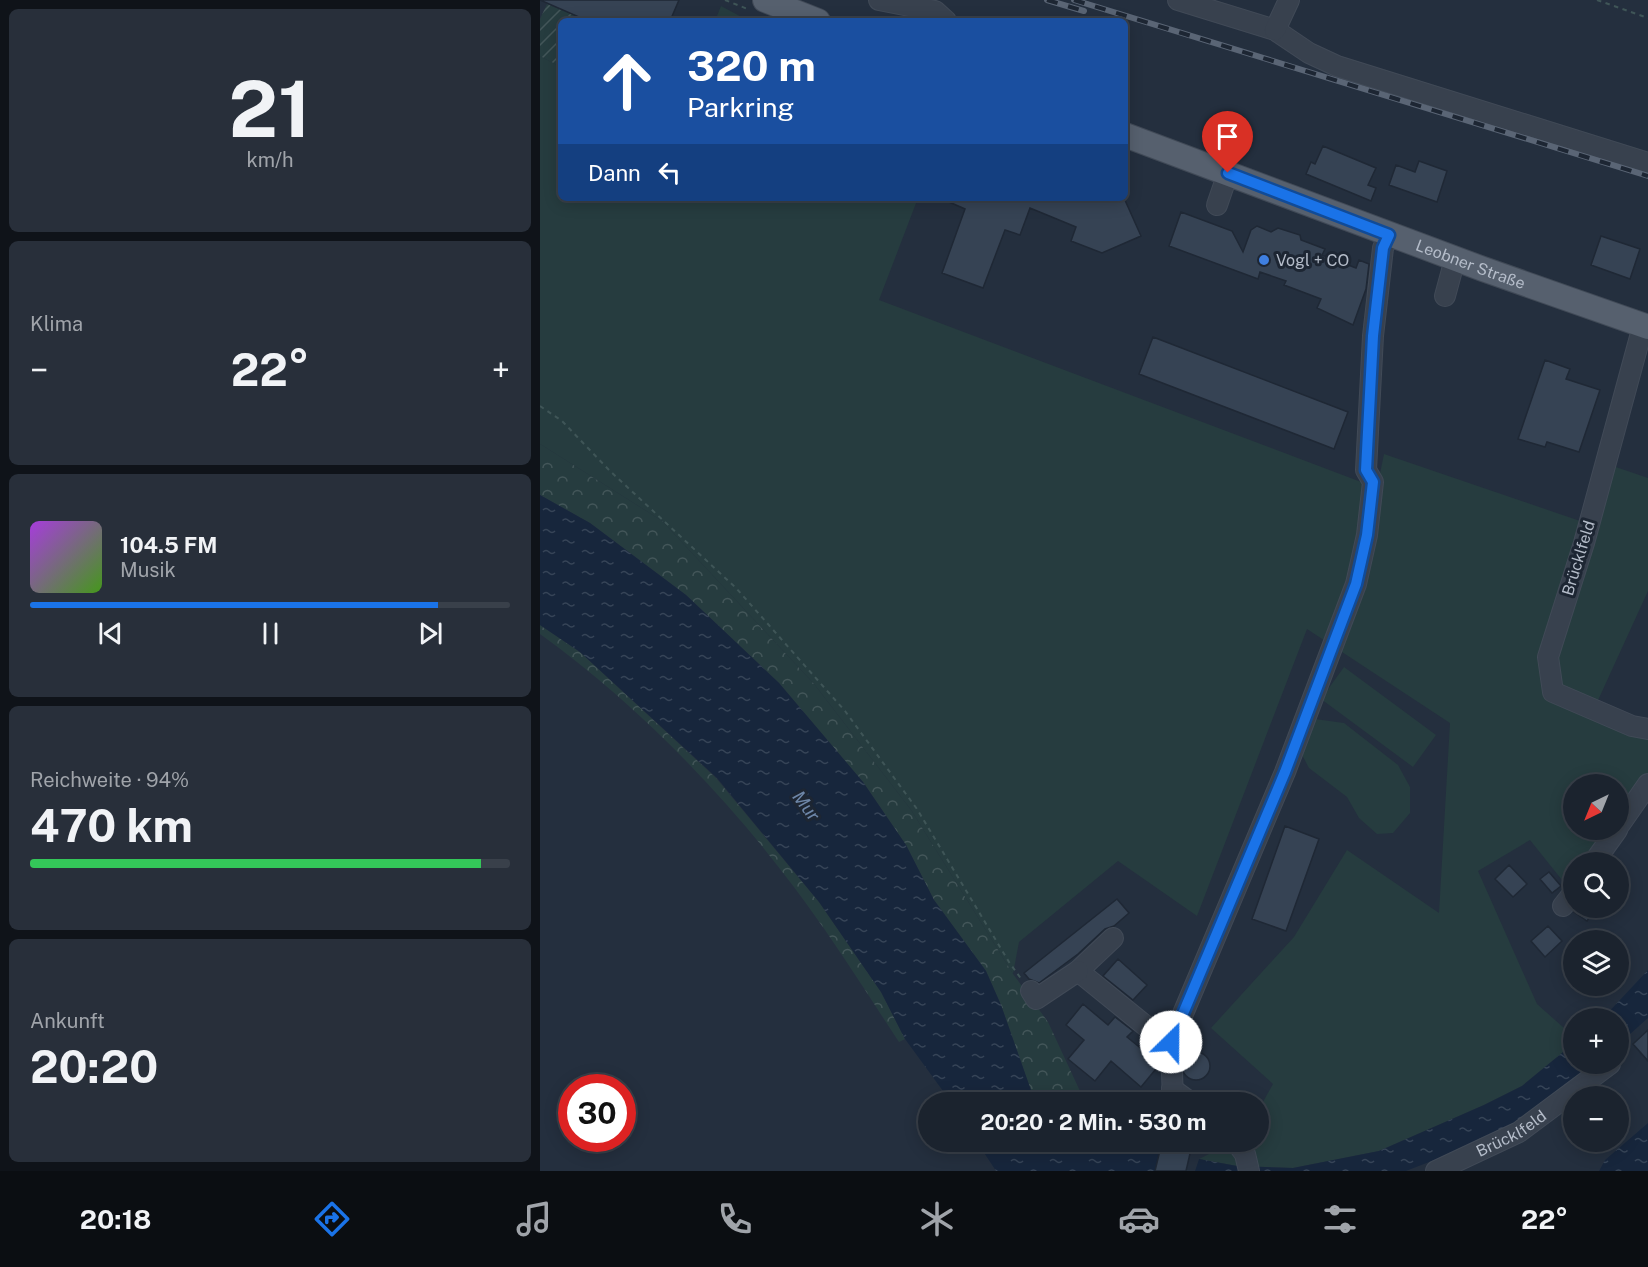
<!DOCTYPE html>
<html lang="de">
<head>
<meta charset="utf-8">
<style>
	:root { --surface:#1b232e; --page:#282f3a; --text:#f1f3f6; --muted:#a0a4aa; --line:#39404a; --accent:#1a73e8 }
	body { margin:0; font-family:"Public Sans",sans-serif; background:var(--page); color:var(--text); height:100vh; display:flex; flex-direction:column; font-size:22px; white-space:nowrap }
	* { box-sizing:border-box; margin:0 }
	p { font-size:20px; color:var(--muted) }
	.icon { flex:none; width:33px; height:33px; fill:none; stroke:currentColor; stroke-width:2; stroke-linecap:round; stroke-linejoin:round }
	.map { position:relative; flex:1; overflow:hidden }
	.panel { display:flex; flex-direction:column; gap:9px; padding:9px; background:#0f1319; width:540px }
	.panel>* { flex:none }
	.guide { position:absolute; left:18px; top:18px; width:570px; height:183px; border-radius:9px; box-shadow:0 3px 15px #0003,0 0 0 2px var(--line); background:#1a4fa0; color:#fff; overflow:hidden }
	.needle { width:39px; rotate:223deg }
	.tools { position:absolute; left:1023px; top:774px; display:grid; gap:12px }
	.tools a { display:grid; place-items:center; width:66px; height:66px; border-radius:50%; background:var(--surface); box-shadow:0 3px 15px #0003,0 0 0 2px var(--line); font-size:30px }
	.speed { position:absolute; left:18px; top:1074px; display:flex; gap:12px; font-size:30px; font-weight:700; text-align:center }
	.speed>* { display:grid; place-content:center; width:78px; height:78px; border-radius:50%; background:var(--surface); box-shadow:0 3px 15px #0003,0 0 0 2px var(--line); line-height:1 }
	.speed .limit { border:9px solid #d22; background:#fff; color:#111 }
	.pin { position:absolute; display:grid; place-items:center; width:51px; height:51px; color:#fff; margin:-62px -26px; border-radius:50% 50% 50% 0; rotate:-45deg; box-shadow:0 0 6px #0007 }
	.pin .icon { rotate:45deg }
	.me { position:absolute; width:66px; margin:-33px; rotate:23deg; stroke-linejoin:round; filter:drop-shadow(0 0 4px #0008) }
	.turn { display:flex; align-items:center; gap:21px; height:126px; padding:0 30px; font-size:27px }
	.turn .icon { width:78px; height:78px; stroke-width:2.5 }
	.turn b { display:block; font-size:42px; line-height:51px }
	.then { display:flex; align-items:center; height:57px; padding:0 30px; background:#0003; gap:12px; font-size:22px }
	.big { font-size:45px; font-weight:700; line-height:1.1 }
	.panel .tile { flex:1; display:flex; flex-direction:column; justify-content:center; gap:9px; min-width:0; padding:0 21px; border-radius:9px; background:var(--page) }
	.panel .dial { align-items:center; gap:0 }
	.dial b { font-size:78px; line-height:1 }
	.song { display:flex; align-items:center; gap:18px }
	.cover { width:72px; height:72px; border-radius:9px; background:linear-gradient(135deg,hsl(280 70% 55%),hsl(100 70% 35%)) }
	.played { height:6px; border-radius:3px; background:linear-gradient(90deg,var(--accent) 85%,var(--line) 85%) }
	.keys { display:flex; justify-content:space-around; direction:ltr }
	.heat { display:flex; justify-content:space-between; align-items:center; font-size:33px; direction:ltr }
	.charge { height:9px; border-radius:4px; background:linear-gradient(90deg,#34c759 94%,var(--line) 0) }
	.trip { position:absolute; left:378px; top:1092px; width:351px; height:60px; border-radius:30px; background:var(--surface); box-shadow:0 3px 15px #0003,0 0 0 2px var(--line); font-weight:700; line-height:60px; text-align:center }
	.tabs { display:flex; height:96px; justify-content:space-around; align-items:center; background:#0b0e12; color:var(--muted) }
	.tabs .icon { width:42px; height:42px }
	.tabs .on { color:var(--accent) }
	.tabs b { font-size:27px; color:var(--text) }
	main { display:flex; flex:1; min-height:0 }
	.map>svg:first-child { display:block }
	.grass { fill:#263c3f }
	.forest { fill:url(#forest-crowns) }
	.garden { fill:url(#garden-furrows) }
	.water { fill:url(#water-ripples) }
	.building { fill:#364354; stroke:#1f2835; stroke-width:1.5 }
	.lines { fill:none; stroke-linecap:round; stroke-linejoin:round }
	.minor-casing { stroke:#414a57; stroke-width:22 }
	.major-casing { stroke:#414a57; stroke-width:26 }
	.path { stroke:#3f5557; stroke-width:2; stroke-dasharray:4.5 4.5; stroke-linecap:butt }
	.minor { stroke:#38414e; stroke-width:20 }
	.major { stroke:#56606e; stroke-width:24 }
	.rail-casing { stroke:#5a6575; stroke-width:6 }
	.rail { stroke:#1d2633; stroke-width:4; stroke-dasharray:11; stroke-linecap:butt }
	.route-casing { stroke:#114b97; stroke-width:15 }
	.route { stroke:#1a73e8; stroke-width:10 }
	.shop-dot { fill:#3f7fe0; stroke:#1d2633; stroke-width:2 }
	.labels { text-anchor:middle; stroke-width:6; stroke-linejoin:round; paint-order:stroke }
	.poi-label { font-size:16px; fill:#b4bcc9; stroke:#1d2633; text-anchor:start }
	.street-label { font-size:16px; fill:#b4bcc9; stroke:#1d2633 }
	.water-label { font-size:18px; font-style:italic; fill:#6d86a8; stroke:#1d2633 }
</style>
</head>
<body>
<main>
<section class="panel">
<div class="tile dial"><b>21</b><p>km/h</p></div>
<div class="tile"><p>Klima</p>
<div class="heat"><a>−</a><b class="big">22°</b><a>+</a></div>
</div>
<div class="tile">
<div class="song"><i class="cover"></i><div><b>104.5 FM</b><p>Musik</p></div></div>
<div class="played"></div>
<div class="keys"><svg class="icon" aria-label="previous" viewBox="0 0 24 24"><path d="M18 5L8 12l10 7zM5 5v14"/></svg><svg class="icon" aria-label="pause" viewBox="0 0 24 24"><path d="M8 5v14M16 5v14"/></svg><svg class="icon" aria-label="next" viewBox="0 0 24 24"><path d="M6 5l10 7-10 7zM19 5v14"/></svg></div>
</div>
<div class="tile"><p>Reichweite · 94%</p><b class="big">470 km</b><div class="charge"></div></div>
<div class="tile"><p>Ankunft</p><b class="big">20:20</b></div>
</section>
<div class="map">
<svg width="1108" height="1171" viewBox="0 0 1108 1171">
	<defs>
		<pattern id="forest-crowns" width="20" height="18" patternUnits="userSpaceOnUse" patternTransform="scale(1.5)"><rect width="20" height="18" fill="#263c3f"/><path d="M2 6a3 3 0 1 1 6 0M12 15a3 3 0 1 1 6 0" fill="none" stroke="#435659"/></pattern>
		<pattern id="garden-furrows" width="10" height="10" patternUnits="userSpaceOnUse" patternTransform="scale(1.5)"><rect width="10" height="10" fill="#263c3f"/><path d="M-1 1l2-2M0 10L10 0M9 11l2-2" fill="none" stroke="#435659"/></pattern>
		<pattern id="water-ripples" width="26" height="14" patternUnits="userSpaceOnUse" patternTransform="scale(1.5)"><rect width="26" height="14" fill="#17263c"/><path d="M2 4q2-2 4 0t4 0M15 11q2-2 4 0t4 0" fill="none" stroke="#364457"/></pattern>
	</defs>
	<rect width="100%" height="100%" fill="#242f3e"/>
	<path class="grass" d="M181,6L209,21H175Z
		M0,56L21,67V198H378L339,300L837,488L844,454L1046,523L1067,464L1108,478V591L1054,709L1108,729V784L1079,827L1078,784H1034V830H1077L1054,862H1034L1033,889L1026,885L990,840L938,871L997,1004L1033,1036V1044L982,1086L944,1105L839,1151L753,1168L697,1166L659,1159L669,1154L663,1142H718L719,1109L733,1084L671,1028L754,937L807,850L899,913L910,723L767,629L657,916L578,861L479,942L473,974L371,810L274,684L122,521L0,444Z
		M804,667L896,735L873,767L781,699Z
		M775,719L804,723L858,765L870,787V813L853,833L837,834L819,818L807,797L769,768L761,753Z"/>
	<path class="forest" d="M0,444L122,521L274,684L371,810L473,974L508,1022L545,1102H501L492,1094L461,1005L446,971L394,900L366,845L323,782L239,683L146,595L50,523L0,495Z
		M0,625L40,652L176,778L279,902L341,992L365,1039L359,1042C328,995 298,947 265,902C194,804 99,705 0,634Z
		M553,1142H596L595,1152L565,1147Z"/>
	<path class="garden" d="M7,4L48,21H21V67L0,56V19Z"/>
	<path class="water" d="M0,495L50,523L146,595L239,683L323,782L366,845L394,900L446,971L461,1005L492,1093L501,1102H411L365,1039L341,992L279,902L177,778L40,652L0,625Z
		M1108,970V1018L1079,1044L1078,1018H1063Z
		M1033,1044L1034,1064H1055L971,1125L915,1152L866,1171H655L659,1159L697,1166L753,1168L839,1151L944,1105L982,1086Z
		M1108,1123V1171H1059L1065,1160Z
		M437,1142H553C564,1147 582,1154 595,1152C605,1151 611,1141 622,1142L615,1171H456Z"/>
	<path class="building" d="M0,0H139L130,21H48Z
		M783,146L836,168L828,185L836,188L831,201L766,174L771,162L775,164Z
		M879,161L907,171L897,202L849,185L856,165L875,172Z
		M400,198H547L556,202L565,198H584L601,236L562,253L531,241L536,227L490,208L480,235L465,230L443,288L402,273L425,209Z
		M641,212L692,231L703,252L711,230L717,226L731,232L738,228L760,235L761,240L785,249L782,255L816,268L819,260L829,264L826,289L813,325L777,308L781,299L744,285L746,281L720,272L718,279L629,246Z
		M1061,236L1100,249L1090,279L1051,265Z
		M613,337L808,412L794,449L599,374Z
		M1005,360L1030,369L1026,379L1060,390L1039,452L1007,442L1005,447L978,439Z
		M745,826L779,839L746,931L712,919Z
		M969,865L987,884L973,897L955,879Z
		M1009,872L1021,886L1012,893L1000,879Z
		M577,899L589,913L574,926L565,929L538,954L499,983L489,979L484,973Z
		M1037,908H1056L1047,921L1034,912Z
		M1008,926L1022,941L1005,957L991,941Z
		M578,959L607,985L593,1000L563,976Z
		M543,1004L568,1025L575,1017L593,1031L587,1037L620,1064L601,1087L571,1061L555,1081L528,1059L544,1040L526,1025Z
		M1108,1030V1061L1093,1044Z
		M642 1066a14 14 0 1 1 28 0a14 14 0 1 1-28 0Z
		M622,1142L652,1145L646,1171H615Z"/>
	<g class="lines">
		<defs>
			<g id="minor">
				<path d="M339,0L395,11L406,21"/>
				<path d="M638,0L735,30L769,53L797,66L1108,163"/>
				<path d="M735,30L749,0"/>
				<path d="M677,205L688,173"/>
				<path d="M905,296L915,259"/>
				<path d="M1103,326L1044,543L1008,657L1013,692L1092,726L1108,729"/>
				<path d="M1078,827L1108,784"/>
				<path d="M1054,862L1077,830"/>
				<path d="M1023,906L1034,892"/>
				<path d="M573,938L538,971L607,1027L633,1036"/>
				<path d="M491,991L496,999L538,971"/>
				<path d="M632,1089L650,1102"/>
				<path d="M633,1102L631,1042L745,772L816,584L827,535L833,482L826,470L833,336L843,248L849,235"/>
				<path d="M696,1142L705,1154L709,1171"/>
				<path id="s1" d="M896,1171L979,1132L1070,1064"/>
			</g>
			<g id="major">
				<path d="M225,0L278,21"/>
				<path id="s2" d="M585,135L943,269L1108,327"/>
			</g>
		</defs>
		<use href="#minor" class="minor-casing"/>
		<use href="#major" class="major-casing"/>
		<path class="path" d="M185,0L210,10
			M1057,0L1108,18
			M0,406L22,421L70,471L196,588L305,711L377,809L469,962L482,980"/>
		<use href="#minor" class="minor"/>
		<use href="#major" class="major"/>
		<defs>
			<path id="rail" d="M507,0L544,11
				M534,0L1108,176"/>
		</defs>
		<use href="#rail" class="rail-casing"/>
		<use href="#rail" class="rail"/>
	</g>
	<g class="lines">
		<defs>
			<path id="route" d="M631,1042L745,772L816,584L827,535L833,482L826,470L833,336L843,248L849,235L688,173"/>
		</defs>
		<use href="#route" class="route-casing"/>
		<use href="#route" class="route"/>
	</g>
	<circle class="shop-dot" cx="724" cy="260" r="6"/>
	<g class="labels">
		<g class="poi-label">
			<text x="736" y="266">Vogl + CO</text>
		</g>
		<g class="street-label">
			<text dy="6" stroke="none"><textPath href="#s2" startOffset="369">Leobner Straße</textPath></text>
			<text transform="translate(1038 558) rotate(-73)" y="6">Brücklfeld</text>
			<text dy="6" stroke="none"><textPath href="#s1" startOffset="84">Brücklfeld</textPath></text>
		</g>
		<g class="water-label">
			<text transform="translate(266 806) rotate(53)" y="6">Mur</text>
		</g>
	</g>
</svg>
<div class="tools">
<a><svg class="needle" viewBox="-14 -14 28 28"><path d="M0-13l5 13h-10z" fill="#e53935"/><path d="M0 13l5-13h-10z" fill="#a0a4aa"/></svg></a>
<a><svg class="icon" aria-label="search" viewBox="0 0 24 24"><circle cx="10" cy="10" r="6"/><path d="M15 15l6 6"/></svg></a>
<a><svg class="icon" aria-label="layers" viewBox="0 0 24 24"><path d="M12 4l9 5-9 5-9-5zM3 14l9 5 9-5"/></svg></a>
<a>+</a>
<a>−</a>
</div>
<div class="speed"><div class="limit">30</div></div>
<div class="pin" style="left:688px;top:173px;background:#d93025"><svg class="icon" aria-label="arrive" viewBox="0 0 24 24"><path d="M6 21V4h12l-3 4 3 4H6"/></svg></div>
<svg class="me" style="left:631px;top:1042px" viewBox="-20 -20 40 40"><circle r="19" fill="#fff"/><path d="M0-13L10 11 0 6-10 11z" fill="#1a73e8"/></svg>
<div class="trip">20:20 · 2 Min. · 530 m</div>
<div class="guide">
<div class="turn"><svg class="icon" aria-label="ahead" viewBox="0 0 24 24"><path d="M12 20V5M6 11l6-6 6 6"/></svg><div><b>320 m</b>Parkring</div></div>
<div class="then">Dann<svg class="icon" aria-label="left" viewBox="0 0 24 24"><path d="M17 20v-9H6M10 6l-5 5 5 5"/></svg></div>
</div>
</div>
</main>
<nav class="tabs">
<b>20:18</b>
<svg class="icon on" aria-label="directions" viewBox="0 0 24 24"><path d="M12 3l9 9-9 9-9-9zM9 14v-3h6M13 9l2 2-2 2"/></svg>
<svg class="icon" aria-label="music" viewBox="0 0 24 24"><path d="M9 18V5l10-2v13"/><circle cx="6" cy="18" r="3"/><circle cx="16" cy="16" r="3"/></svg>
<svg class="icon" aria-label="phone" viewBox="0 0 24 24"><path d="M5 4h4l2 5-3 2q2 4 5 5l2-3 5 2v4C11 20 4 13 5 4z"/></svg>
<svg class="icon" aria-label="climate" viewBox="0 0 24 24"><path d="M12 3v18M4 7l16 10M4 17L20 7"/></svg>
<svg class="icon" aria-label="car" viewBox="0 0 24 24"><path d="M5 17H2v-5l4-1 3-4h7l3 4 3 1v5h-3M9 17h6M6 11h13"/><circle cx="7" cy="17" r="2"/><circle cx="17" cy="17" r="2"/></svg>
<svg class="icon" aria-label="filters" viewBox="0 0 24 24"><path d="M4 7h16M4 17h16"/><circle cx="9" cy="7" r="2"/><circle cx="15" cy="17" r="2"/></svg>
<b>22°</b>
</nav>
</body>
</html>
